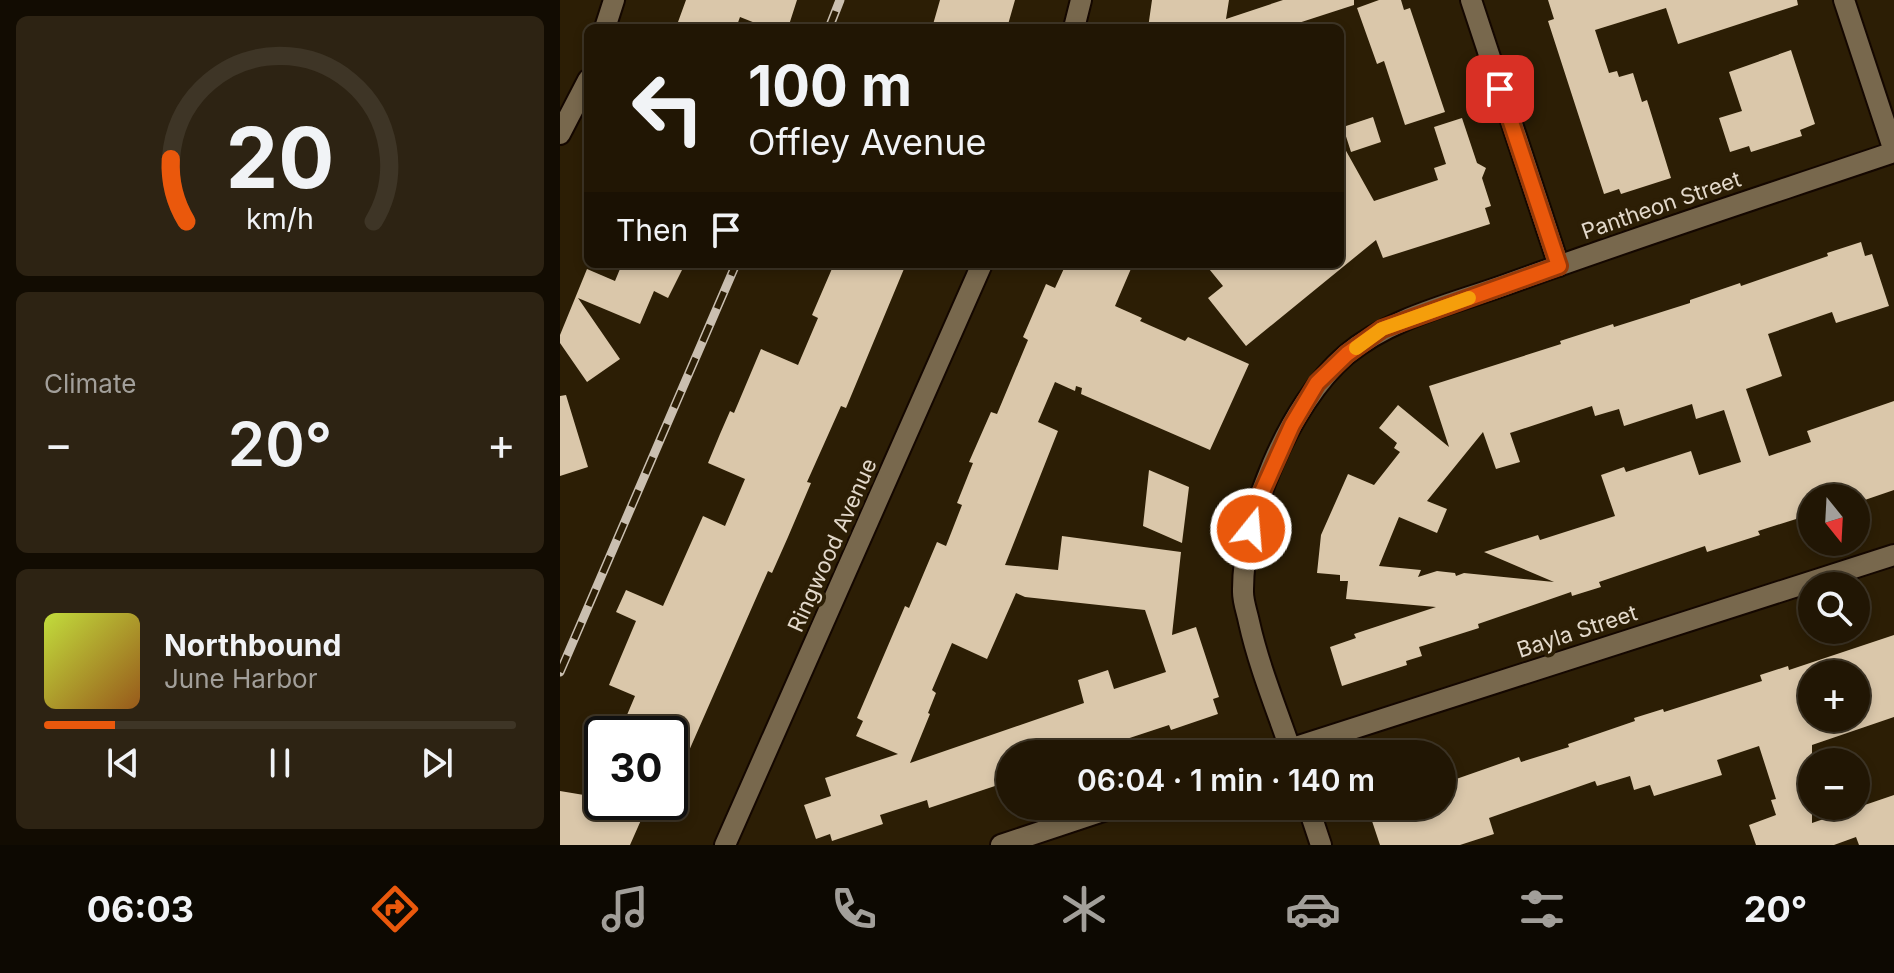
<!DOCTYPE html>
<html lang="en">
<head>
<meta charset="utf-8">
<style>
	:root { --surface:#211604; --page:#2d2313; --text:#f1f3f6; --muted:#a29f9a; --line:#3e3526; --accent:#ea580c }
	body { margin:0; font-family:Inter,sans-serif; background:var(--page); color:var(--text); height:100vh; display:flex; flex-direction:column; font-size:30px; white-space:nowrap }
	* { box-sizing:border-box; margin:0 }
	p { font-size:26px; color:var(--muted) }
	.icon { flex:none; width:44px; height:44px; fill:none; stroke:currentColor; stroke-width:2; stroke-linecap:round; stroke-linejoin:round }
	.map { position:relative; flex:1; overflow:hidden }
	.drawer { display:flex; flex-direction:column; gap:16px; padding:16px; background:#120c02; width:560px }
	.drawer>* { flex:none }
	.guide { position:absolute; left:24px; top:24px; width:760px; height:244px; border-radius:12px; box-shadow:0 4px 12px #0003,0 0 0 2px var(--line); background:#211604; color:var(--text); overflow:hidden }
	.needle { width:52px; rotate:162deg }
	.buttons { position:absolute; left:1238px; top:484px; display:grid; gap:16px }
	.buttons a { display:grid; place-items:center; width:72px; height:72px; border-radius:50%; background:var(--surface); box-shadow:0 4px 12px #0003,0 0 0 2px var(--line); font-size:40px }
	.speed { position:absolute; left:24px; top:716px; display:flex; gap:16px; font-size:40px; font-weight:700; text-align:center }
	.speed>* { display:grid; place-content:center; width:104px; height:104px; border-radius:50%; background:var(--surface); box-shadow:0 4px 12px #0003,0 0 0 2px var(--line); line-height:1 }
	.speed .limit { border:4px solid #111; border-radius:12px; background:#fff; color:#111 }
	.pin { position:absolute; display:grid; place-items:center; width:68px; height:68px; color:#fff; margin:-34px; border-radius:16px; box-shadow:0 4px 12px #0006 }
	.me { position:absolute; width:88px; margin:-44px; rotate:17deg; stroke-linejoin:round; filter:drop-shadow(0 0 6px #0008) }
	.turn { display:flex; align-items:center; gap:28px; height:168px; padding:0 32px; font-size:36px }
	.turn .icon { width:104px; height:104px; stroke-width:2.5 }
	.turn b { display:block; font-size:56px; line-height:68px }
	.then { display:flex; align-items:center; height:76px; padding:0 32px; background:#0003; gap:16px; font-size:30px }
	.big { font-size:60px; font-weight:600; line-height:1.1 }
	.drawer .widget { flex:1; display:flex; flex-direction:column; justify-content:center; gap:12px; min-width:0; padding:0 28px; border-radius:12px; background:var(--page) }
	.drawer .dial { align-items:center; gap:0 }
	.dial svg { height:208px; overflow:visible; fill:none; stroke:var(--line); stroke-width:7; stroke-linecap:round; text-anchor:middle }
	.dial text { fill:var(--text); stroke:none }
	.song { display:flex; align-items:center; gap:24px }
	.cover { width:96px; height:96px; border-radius:12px; background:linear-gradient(135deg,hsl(70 70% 55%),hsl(30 70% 35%)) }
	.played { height:8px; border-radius:4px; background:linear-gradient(90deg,var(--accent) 15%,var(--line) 15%) }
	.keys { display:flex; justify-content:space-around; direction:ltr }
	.heat { display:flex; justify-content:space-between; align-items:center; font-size:44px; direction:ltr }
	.trip { position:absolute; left:436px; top:740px; width:460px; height:80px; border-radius:40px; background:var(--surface); box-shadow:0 4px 12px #0003,0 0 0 2px var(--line); font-weight:600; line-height:80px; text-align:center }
	.tab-bar { display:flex; height:128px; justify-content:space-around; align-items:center; background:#0d0902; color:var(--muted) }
	.tab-bar .icon { width:56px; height:56px }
	.tab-bar .selected { color:var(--accent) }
	.tab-bar b { font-size:36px; color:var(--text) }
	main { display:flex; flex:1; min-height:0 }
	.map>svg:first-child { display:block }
	.building { fill:#dac7aa; fill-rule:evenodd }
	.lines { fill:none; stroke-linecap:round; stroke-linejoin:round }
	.street-casing { stroke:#140700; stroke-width:24 }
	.street { stroke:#78684d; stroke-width:20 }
	.rail-casing { stroke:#cabfb0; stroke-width:9 }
	.rail { stroke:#2c1e05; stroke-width:6; stroke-dasharray:18; stroke-linecap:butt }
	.route-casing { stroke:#983908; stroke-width:20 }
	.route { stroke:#ea580c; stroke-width:14 }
	.slow { stroke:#f59e0b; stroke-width:14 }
	.labels { text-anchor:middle; stroke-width:8; stroke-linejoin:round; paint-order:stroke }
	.street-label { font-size:22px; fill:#e3d9cb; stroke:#2c1e05 }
</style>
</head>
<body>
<main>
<section class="drawer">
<div class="widget dial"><svg viewBox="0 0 100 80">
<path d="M14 69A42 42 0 1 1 86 69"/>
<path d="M14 69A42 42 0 0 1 8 45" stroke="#ea580c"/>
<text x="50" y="56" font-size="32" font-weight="700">20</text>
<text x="50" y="72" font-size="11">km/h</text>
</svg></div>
<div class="widget"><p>Climate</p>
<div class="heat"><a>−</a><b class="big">20°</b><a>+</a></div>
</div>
<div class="widget">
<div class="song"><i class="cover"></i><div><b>Northbound</b><p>June Harbor</p></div></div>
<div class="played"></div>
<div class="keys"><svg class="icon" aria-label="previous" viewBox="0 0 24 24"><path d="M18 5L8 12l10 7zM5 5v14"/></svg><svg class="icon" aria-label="pause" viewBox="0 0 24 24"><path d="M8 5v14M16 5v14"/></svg><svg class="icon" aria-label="next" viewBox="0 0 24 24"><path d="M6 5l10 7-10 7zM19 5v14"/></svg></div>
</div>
</section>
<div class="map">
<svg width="1334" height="845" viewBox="0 0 1334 845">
	<rect width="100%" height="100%" fill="#2c1e05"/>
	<path class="building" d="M126,0H237L228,28H208L180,17L176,28H134L118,22Z
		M380,0H455L447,28H372Z
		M592,0H669L666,19L723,0H794V5L723,28H588Z
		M819,0H841L844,10L850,8L885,112L845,125L824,61L817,64L797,8Z
		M988,0H1237L1238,5L1118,44L1106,8L1035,30L1049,73L1057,71L1059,77L1073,73L1082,102L1087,100L1111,178L1061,194L1059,189L1044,194L988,21L994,19Z
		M1231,50L1255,124L1240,130L1242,136L1191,152L1189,146L1170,152L1159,118L1182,111L1169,72Z
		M813,117L821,142L791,152L783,127Z
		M902,118L917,163L926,168L922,178L931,206L925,208L930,224L823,258L816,240L686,346L648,298L663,286L645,264H780V140L814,201L878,180L874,168L886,164L874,127Z
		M1301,242L1305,256L1312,254L1329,306L1276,323L1272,312L1208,334L1222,376L1186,389L1209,456L1251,442L1247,431L1334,401V490L1296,503V498H1252V514L1198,531L1200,535L1147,552L1145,546L1039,582L1041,587L1012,596L1011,592L918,624L919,628L859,647L862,656L846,661L847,665L782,686L770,647L796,638L794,634L876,607L786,599L788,581H780V575L757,573L761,535L788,474L814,485L840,452L834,448L837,443L819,428L838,405L889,447L869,386L1001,344L1000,341L1053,324L1054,327L1130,303V300L1180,283L1181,286L1268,256L1267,253ZM1132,404L1136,419L1164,410L1181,462L1139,475L1131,451L1066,472L1064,467L1041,475L1055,516L980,540L978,535L924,552L994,582L904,573L896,576L895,573L877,571L858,577L861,570L819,566L839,517L877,533L887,509L867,501L923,432L936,469L960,462L950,433L1032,406L1035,416L1059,409L1064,426Z
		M62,264H125L108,298L94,291L80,324L18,298L60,359L27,382L0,343V335L27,269L55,281Z
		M274,264H346L286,408L281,406L247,482L251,483L228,537L212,573L208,571L110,794V734H59L75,696L49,685L76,621L56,612L66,590L103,606L143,516L165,526L185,479L148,463L160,434L170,411L174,413L201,349L238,365L258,318L252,315Z
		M506,264H573L555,306L582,318L580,321L625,341L628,337L689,364L650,450L521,394L522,388L516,386L515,391L495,382L478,422L498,431L445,565L498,570L502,536L621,552L612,635L636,627L659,697L653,699L658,714L611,730L609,725L521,754H450V781L369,808L367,800L320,815L323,824L272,841L270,834L256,839L244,805L271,796L265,778L338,754L296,736L303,721L297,718L345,606L349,608L377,542L386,546L402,505L397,503L413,463L409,462L431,412L437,414L468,340L463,337L486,284L495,288ZM456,593L465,597L585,610L606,672L554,689L548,670L518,680L524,703L350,763L370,714L368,713L376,693L372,690L392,643L427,659Z
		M6,395L28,467L0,476V396Z
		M589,470L629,487L622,543L583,526Z
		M1334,635V717L1252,745V823L1334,795V845H1299L1296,837L1274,845H1196L1189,825L1216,815L1211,800L1216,799L1199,746L1157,760L1162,775L1094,796L1090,785L1074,790L1070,776L1037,786L1035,781L929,818L934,834L900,845H820L812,821L818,819L814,806H882V784L959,757L961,762L1009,747L1008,744L1075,721L1074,718L1103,709L1104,712L1202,681L1200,675L1228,666L1229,670ZM1252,674H1296V718H1252Z
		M42,755V802H89L70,845H0V791L24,795Z"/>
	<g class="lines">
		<defs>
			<path id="street" d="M911,0L999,266
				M1284,0L1334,151
				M45,28L54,0
				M514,28L521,0
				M0,134L28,80
				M714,754L1334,555
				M732,754C717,710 699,667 689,622C687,612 683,602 683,592C682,517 729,404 786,355C830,318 892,304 945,285C1074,238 1204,196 1334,152
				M748,806L761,845
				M165,845L422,264
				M441,845L558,806"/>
		</defs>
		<use href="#street" class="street-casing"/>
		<use href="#street" class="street"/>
		<defs>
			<path id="rail" d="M269,28L280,0
				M0,672L176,264"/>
		</defs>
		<use href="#rail" class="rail-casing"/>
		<use href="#rail" class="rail"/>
	</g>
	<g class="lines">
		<defs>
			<path id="route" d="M691,529L696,505L732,425L757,383L787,354L822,329L999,266L940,89"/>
		</defs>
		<use href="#route" class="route-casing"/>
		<use href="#route" class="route"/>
		<path class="slow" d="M796,348L822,329L909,298"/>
	</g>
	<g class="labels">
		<g class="street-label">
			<text transform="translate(1101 205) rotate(-19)" y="8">Pantheon Street</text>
			<text transform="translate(272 545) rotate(-66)" y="8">Ringwood Avenue</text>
			<text transform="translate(1017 631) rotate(-18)" y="8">Bayla Street</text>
		</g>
	</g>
</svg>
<div class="buttons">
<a><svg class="needle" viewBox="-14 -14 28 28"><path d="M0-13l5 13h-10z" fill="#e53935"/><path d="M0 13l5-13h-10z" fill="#a29f9a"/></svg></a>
<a><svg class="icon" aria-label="search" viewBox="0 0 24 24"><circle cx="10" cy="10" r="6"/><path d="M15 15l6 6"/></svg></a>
<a>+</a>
<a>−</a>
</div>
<div class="speed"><div class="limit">30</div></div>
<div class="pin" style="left:940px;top:89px;background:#d93025"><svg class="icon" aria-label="arrive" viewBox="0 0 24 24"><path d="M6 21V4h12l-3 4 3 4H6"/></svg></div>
<svg class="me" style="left:691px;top:529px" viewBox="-20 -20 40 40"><circle r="17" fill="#ea580c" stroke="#fff" stroke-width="3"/><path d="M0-11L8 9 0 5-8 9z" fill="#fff"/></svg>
<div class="trip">06:04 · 1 min · 140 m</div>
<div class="guide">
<div class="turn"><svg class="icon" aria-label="left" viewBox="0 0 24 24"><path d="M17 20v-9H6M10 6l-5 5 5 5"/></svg><div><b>100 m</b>Offley Avenue</div></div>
<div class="then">Then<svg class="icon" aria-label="arrive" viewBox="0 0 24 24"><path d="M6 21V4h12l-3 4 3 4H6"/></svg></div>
</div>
</div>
</main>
<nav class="tab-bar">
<b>06:03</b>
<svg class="icon selected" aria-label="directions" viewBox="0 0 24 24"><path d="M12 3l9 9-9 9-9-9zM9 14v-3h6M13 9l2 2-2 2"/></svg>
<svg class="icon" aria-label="music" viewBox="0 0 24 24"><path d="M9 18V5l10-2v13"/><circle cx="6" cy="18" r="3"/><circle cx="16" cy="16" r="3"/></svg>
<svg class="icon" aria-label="phone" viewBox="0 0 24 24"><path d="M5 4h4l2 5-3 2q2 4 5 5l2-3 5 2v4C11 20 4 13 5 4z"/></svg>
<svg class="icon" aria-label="climate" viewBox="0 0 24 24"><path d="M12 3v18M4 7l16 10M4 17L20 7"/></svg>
<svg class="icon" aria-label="car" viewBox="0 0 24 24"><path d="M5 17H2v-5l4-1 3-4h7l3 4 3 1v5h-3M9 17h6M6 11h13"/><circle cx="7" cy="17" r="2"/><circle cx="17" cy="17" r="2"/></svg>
<svg class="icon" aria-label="filters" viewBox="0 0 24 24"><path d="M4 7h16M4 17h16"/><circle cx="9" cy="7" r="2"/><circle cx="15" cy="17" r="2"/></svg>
<b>20°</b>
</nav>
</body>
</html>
